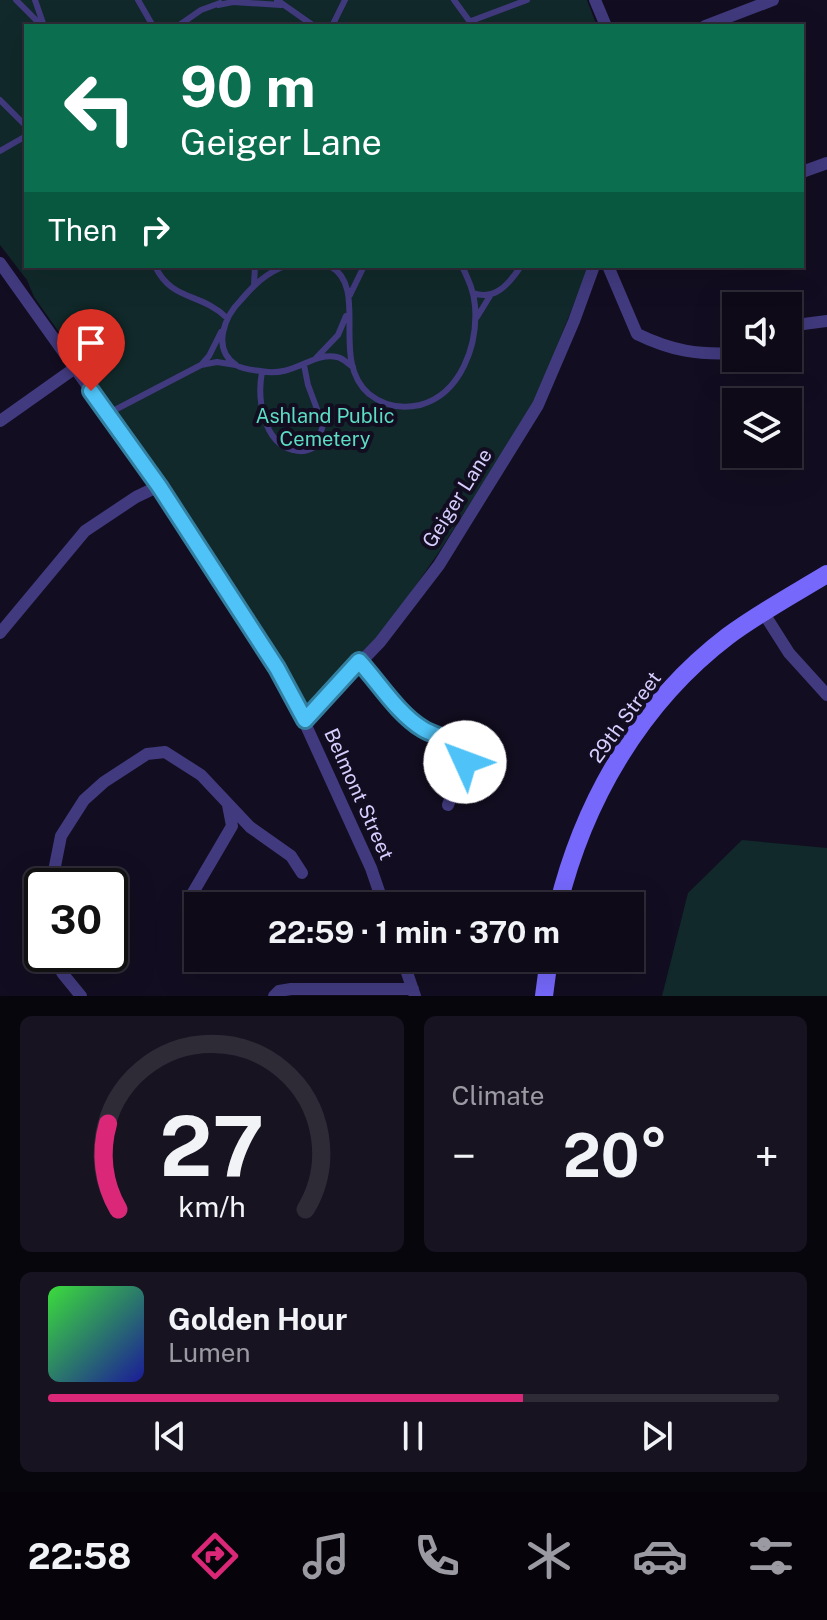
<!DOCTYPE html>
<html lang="en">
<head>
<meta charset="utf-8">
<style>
	:root { --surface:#0e0a18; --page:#171321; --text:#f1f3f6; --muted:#9b9aa2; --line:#2e2b37; --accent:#db2777 }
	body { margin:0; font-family:"Public Sans",sans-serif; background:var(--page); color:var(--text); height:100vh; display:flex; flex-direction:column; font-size:30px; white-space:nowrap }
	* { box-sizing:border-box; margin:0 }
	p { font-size:26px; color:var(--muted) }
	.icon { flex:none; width:44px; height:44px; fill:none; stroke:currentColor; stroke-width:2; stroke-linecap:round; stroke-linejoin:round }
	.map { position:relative; height:996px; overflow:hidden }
	.sheet { display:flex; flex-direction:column; gap:20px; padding:20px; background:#08060d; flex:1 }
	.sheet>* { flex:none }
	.banner { position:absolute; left:24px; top:24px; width:780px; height:244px; border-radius:0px; box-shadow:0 8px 32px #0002,0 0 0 2px var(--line); background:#0b6e4f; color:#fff; overflow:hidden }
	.tools { position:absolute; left:722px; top:292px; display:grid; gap:16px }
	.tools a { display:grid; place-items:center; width:80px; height:80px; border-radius:0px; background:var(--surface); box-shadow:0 8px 32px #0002,0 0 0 2px var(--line); font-size:40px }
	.speed { position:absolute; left:24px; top:868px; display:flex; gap:16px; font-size:40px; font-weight:700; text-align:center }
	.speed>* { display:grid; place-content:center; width:104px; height:104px; border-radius:50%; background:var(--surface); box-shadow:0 8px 32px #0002,0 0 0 2px var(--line); line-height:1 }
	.speed .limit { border:4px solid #111; border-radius:12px; background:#fff; color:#111 }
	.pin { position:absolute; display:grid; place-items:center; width:68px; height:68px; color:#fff; margin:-82px -34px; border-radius:50% 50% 50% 0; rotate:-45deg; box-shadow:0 0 8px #0007 }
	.pin .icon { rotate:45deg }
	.me { position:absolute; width:88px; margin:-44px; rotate:313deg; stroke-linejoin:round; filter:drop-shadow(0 0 6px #0008) }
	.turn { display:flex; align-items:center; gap:28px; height:168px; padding:0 24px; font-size:36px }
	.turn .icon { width:104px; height:104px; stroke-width:2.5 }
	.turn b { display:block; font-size:56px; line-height:68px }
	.then { display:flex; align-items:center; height:76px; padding:0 24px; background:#0003; gap:16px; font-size:30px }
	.big { font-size:60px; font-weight:700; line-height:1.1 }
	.sheet .widget { flex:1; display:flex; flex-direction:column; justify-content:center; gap:12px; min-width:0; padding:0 28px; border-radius:12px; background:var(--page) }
	.sheet .dial { align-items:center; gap:0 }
	.dial svg { height:208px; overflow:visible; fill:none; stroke:var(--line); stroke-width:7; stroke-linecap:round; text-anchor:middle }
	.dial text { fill:var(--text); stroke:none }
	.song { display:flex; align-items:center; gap:24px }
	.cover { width:96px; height:96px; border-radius:12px; background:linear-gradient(135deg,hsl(120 70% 55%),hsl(240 70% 35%)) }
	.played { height:8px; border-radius:4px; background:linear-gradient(90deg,var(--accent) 65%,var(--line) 65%) }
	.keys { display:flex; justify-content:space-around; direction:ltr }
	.heat { display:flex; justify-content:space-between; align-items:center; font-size:44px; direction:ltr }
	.sheet .tiles { flex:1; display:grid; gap:20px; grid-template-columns:1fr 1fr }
	.widget:last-child { grid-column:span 2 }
	.trip { position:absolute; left:184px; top:892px; width:460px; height:80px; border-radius:0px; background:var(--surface); box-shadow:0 8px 32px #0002,0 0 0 2px var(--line); font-weight:700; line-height:80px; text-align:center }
	.dock { display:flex; height:128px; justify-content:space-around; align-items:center; background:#06040a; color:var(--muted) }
	.dock .icon { width:56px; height:56px }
	.dock .selected { color:var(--accent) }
	.dock b { font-size:36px; color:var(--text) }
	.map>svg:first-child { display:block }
	.green { fill:#11292a }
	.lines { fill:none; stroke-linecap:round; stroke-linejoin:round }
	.lane { stroke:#413a7e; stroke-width:6 }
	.street { stroke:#413a7e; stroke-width:12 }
	.secondary { stroke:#7568fb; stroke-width:18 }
	.route-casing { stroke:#337fa1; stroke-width:20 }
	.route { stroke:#4fc3f7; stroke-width:14 }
	.labels { text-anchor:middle; stroke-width:8; stroke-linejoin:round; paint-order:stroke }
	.park-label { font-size:20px; fill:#5cdcc4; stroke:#120d20 }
	.street-label { font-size:20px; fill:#d7cefe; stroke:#120d20 }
</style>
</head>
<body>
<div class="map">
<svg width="827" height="996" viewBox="0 0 827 996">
	<rect width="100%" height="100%" fill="#120d20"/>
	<path class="green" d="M0,0H587L597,26H26V266H589L535,401L439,552L394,617L360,657L308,709L271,646L171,490L34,297L27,280L0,245Z
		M742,840L827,848V996H662L688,893Z"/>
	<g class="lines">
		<path class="lane" d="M16,0L42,26
			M35,0L44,26
			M138,0L153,26
			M277,0L314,26
			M454,0L473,26
			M218,5L233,2L281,5
			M471,21L527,0
			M178,26L201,10L220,3
			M332,26L345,0
			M0,100L26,126
			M0,151L26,136
			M155,266C172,302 201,292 227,318
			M285,266C266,273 254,285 241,300C225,316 211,348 236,365C241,369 253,370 260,371C295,378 311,352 337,357C343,358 348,364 353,367
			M330,266C370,288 329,360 369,394C384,406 402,409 420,405C461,394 478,345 475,306C474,291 468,279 462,266
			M339,266H352
			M254,285L255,266
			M473,293C495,301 509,284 521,266
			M350,295L364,266
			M477,317L490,296
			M316,358L338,335L346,316
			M201,365L217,362L236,365
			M262,372C257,398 263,443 293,450C303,453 310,451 317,445L323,425L308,385L304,365
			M107,414L201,365L209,356L221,332"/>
		<path class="street" d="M595,0L606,26
			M705,26L773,0
			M802,172L827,163
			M0,263L159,486L288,686L371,868L384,906
			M608,266L637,334C672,351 698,355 736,353
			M788,326L827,321
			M0,421L75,368
			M763,612L789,653L827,695
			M0,633L85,531L136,497L159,486
			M359,661L407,717L461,749L465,762L448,805
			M305,720L380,642L439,565L538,405L574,321L594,266
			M51,886L61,836L84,800L104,782L147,754L165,752L201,775L250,827L291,856L302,873
			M191,896L232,826L228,805
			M51,954L63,974L81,996
			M402,958L415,996
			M274,996L279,991L291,989H413"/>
		<path class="secondary" d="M558,906C584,800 641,702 728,636C759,613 794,594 827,574
			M544,996L549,958"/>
	</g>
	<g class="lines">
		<defs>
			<path id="route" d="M91,391L159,486L277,668L305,720L359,661C379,683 398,714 423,729C438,738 464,741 465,762"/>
		</defs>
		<use href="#route" class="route-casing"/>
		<use href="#route" class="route"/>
	</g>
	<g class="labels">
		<g class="park-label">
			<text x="325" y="423">Ashland Public<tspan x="325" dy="23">Cemetery</tspan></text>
		</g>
		<g class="street-label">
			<text transform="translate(457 498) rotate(-58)" y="7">Geiger Lane</text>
			<text transform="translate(625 717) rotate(-54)" y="7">29th Street</text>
			<text transform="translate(359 794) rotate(66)" y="7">Belmont Street</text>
		</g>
	</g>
</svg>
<div class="tools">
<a><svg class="icon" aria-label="sound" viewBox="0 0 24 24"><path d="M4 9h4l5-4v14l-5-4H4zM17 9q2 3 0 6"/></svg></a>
<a><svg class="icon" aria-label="layers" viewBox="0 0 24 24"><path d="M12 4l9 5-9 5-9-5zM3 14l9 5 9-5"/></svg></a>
</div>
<div class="speed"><div class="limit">30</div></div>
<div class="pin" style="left:91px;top:391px;background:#d93025"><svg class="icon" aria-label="arrive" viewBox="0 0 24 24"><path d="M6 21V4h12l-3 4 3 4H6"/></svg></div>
<svg class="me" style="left:465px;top:762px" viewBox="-20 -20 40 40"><circle r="19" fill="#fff"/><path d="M0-13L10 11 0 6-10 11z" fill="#4fc3f7"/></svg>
<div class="trip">22:59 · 1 min · 370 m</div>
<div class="banner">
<div class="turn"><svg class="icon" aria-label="left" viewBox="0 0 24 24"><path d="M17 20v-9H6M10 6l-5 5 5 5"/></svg><div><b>90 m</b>Geiger Lane</div></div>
<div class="then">Then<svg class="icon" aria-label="right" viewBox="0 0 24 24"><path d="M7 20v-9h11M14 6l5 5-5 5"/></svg></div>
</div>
</div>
<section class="sheet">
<div class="tiles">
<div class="widget dial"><svg viewBox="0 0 100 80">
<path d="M14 69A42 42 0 1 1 86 69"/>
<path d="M14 69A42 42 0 0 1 10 36" stroke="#db2777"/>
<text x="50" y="56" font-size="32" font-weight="700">27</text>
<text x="50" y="72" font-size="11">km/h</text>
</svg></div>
<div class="widget"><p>Climate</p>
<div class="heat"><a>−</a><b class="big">20°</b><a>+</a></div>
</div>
<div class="widget">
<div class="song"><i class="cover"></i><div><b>Golden Hour</b><p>Lumen</p></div></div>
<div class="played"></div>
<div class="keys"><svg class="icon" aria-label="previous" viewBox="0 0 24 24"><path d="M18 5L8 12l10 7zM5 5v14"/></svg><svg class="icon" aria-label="pause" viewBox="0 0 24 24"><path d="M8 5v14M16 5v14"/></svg><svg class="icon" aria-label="next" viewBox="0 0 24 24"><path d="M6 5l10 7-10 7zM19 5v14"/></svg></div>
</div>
</div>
</section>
<nav class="dock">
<b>22:58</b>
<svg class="icon selected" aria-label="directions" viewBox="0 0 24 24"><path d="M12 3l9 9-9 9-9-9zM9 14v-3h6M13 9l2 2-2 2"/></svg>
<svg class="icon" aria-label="music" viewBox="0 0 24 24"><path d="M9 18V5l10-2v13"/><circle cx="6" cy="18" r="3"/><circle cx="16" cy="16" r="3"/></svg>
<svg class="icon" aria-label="phone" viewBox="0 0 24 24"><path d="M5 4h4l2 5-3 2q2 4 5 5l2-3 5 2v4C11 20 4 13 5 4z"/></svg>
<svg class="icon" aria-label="climate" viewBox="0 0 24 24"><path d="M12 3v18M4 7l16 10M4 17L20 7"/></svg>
<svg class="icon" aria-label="car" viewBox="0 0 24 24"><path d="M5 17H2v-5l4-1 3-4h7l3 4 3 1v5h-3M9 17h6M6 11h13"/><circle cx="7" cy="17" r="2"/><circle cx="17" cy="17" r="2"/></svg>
<svg class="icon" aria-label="filters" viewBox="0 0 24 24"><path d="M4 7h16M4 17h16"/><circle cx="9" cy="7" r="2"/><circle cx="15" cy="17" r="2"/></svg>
</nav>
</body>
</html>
